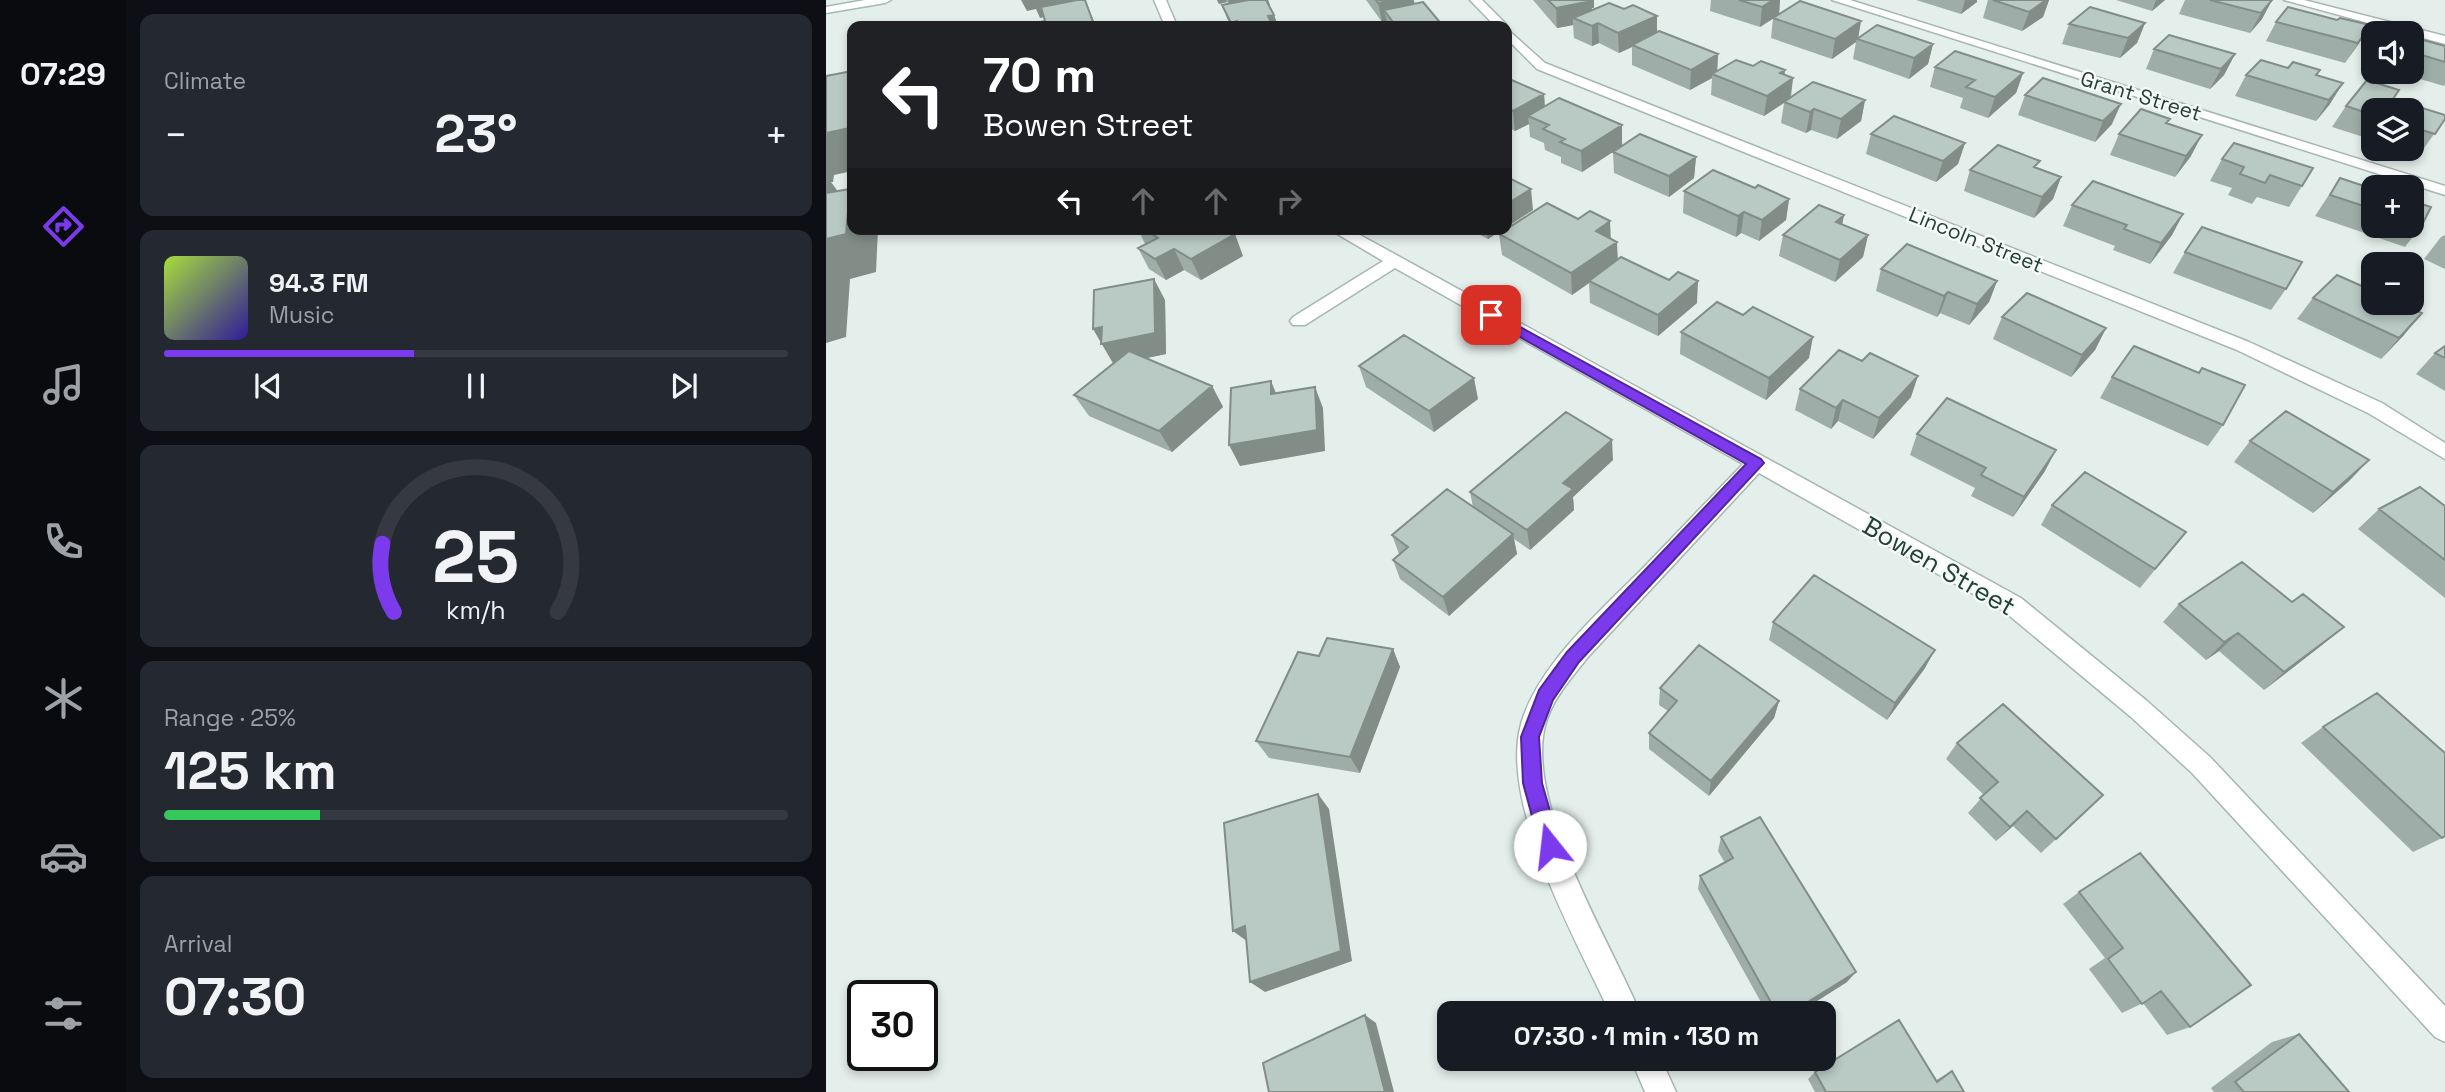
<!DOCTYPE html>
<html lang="en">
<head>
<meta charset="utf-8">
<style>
	:root { --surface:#171b24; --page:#242831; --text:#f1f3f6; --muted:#9ea1a6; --line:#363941; --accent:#7c3aed }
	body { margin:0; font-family:"Space Grotesk",sans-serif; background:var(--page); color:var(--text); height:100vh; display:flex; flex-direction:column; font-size:26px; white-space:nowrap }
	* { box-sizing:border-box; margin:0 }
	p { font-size:23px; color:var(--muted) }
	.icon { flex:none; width:38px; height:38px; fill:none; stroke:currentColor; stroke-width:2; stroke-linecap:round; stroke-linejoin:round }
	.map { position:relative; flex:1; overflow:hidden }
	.side { display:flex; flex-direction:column; gap:14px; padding:14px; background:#0d0f14; width:700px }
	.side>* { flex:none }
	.hud { position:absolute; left:21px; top:21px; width:665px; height:214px; border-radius:14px; box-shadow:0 4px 10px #0003; background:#202124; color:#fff; overflow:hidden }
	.controls { position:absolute; left:1535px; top:21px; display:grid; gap:14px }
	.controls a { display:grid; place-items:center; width:63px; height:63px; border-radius:14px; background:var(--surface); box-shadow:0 4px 10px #0003; font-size:35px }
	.speed { position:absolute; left:21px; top:980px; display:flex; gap:14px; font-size:35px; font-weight:700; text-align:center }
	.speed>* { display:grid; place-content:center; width:91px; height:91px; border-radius:50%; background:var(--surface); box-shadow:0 4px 10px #0003; line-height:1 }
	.speed .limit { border:4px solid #111; border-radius:10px; background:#fff; color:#111 }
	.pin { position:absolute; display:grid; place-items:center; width:60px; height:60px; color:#fff; margin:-30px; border-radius:14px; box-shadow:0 4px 10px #0006 }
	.me { position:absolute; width:77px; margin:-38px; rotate:344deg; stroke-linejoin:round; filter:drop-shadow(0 0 5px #0008) }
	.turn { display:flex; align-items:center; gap:24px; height:147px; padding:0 21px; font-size:32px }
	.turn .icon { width:91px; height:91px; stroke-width:2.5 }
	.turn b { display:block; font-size:49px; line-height:60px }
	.lanes { display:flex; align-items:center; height:66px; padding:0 21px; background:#0003; justify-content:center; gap:35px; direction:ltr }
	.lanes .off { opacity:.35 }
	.big { font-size:52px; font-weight:700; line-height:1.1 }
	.side .tile { flex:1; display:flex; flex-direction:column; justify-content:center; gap:10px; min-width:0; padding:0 24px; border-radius:14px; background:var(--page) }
	.side .dial { align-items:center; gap:0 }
	.dial svg { height:182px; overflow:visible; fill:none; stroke:var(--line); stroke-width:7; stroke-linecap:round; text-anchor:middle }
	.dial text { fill:var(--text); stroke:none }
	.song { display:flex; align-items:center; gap:21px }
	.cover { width:84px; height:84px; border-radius:10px; background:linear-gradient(135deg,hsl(80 70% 55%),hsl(250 70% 35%)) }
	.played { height:7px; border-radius:4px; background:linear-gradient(90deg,var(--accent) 40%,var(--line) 40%) }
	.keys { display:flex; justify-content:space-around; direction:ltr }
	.heat { display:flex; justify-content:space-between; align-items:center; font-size:38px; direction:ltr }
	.charge { height:10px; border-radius:5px; background:linear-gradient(90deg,#34c759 25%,var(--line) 0) }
	.trip { position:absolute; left:611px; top:1001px; width:399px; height:70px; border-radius:14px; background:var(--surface); box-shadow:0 4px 10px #0003; font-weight:700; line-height:70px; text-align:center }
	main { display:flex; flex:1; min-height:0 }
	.tabs { display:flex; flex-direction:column; width:126px; justify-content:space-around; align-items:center; background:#090b0e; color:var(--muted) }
	.tabs .icon { width:49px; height:49px }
	.tabs .on { color:var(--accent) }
	.tabs b { font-size:32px; color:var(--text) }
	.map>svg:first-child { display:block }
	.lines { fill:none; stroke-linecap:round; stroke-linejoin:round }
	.street-casing { stroke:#a6b6b1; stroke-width:3 }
	.secondary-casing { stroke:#a2bab2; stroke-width:3 }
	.street { fill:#fff; fill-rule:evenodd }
	.secondary { fill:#fff; fill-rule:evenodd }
	.wall { fill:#9fada8 }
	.shaded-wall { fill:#828d88 }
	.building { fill:#b9c9c3; stroke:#828d88; stroke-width:2 }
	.route { fill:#7c3aed; stroke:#51269a; stroke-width:2 }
	.labels { text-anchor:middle; stroke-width:5; stroke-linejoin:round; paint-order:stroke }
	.far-street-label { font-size:21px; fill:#224039; stroke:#f5faf7 }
	.street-label { font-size:26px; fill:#224039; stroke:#f5faf7 }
</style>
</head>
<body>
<main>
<nav class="tabs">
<b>07:29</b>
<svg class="icon on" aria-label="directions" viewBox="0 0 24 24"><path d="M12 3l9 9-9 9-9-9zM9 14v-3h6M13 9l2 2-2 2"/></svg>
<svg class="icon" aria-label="music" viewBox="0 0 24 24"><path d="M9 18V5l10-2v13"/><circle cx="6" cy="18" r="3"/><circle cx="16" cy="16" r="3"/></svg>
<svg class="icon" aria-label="phone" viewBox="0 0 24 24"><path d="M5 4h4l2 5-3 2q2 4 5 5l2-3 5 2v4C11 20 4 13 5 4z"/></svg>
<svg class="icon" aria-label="climate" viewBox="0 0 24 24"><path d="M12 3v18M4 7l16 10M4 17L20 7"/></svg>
<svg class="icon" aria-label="car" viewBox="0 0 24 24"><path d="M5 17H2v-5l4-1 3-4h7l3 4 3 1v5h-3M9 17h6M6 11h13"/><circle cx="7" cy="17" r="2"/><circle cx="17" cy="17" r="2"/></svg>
<svg class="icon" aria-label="filters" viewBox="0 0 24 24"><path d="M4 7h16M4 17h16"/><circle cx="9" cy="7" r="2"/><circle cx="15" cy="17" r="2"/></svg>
</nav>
<section class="side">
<div class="tile"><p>Climate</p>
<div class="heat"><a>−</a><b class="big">23°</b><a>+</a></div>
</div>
<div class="tile">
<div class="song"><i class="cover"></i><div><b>94.3 FM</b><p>Music</p></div></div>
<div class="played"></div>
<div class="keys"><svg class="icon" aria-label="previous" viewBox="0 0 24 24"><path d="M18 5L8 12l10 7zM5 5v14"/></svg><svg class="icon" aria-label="pause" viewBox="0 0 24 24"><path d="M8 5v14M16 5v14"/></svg><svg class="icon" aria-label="next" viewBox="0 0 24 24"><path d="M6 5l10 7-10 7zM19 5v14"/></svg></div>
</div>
<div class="tile dial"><svg viewBox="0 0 100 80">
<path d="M14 69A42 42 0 1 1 86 69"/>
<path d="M14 69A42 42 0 0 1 9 39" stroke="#7c3aed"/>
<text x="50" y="56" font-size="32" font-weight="700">25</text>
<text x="50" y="72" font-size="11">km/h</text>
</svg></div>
<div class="tile"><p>Range · 25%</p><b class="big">125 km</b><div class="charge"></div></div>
<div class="tile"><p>Arrival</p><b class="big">07:30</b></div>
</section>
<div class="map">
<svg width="1619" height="1092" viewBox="0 0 1619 1092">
	<rect width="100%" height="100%" fill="#e4eeea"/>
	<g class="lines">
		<defs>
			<path id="street" d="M328,0H340L351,26H339Z
				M644,0H656L679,23L681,26H669Z
				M1006,0H1024L1619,186V195Z
				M1458,0H1478L1619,36V44Z
				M681,29L719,63L1423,342L1556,403L1619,443V459L1542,413L1411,350L711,69L681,39Z
				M503,229H523L1195,598L1321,701L1384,757L1619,1006V1042L1609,1037L1366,773L1305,717L1179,612L933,473L762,657C747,676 729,696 721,719C694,797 784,940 814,1013H784C750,940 683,821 692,740C699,675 775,611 818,567C851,533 884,498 917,464L569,268L479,325H467L464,321L467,317L557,261Z
				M805,1059H835L850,1092H819Z"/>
			<path id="secondary" d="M39,0H65L59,3L0,13V7Z"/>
		</defs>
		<use href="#street" class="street-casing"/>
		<use href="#secondary" class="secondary-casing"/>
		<use href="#street" class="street"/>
		<use href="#secondary" class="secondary"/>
	</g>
	<path class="wall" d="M391,0H442L444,5H443L448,15L452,26H404L396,5L402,4L401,2L393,4Z
		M540,0H588V4L617,26H562L561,21L556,22Z
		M707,0H768V8H766V10L798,9L831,16V32L892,54L891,71L927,66L959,70L958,75L967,78L965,98L1039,100L1035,121L1011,139L985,130L980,133L955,123L958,103L938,116L885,95L886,78L864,90L806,65V47L793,53L773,43L766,46L748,38L747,25L731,28Z
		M885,0H954L953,14L1032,38L1107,44L1102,64L1083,79L1027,59L1030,42L1006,59L945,38L947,18L934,27L884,11Z
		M1090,0H1151V2L1135,14Z
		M1162,0H1223L1217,17L1196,31L1157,18Z
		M1290,0H1339L1326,11Z
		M1359,0H1446L1436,19L1424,33L1353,14Z
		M1511,20L1544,25L1519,63L1440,41L1450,22Z
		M1319,23L1311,43L1294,58L1236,44L1243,24Z
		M1586,37L1619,46V84L1618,86L1570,72H1586Z
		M1328,49L1409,54L1398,75L1384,89L1320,69Z
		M1109,67L1197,73L1190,93L1162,118L1134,108L1137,98L1104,87Z
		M1420,75H1491L1504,104L1490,121L1409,96Z
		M681,78L718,94L719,106L796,125V145L870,157L868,178L843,197L788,173L787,152L756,172L735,163V157L719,150L718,143L704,137L703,124L689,131L681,127Z
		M1541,80L1573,90L1567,99L1619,115V119L1593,155L1574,149H1586V110H1547V140L1506,127L1520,106Z
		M1199,95L1286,124L1269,142L1192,115Z
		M1342,124L1365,156L1349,177L1284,155L1293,134Z
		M1045,134L1139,143L1132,164L1110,182L1040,154Z
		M1396,159L1476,186L1463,207L1431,197L1426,204L1402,195L1406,188L1384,181Z
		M1211,168L1235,177L1227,199L1208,218L1138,191L1144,170Z
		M1514,178L1547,189V226H1586V201L1596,225L1579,247L1489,216Z
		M929,188L963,199L960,220L933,241L915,233L910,237L857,213L858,191Z
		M1246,205L1357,214L1346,235L1324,264L1287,250L1289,246L1237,226Z
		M1018,215L1016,224L1042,235L1037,257L1009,282L953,256L957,235Z
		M312,229H400L417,256L375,280L358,270L340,280L323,269L312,248L319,244Z
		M642,229H677L662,239Z
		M673,234L785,239L792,259L871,303L832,336L764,303L763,283L746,295L676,255Z
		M1619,235V269L1598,259L1615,237Z
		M1359,252L1460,289L1445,310L1347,273Z
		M1055,269L1171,281L1163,302L1143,325L1114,313L1111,317L1050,291Z
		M1487,298L1578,335L1555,359L1471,319Z
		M339,300L340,354L320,358L386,386L397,407L346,452L263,416L248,395L287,364Z
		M1176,317L1280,328L1269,350L1245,377L1167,339Z
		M855,332L983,358L940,400L854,354Z
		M1619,346V391L1590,374L1609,353Z
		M533,366L652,399L608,432L540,387Z
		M1376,368L1397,425L1382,446L1274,398L1286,377L1372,373Z
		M974,389L1085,397L1047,439L1012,421L1005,429L969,410Z
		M1091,434L1219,471L1187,517L1145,496L1149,488L1084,455Z
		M1424,441L1543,460L1523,481L1487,513L1408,462Z
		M787,460L747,497L748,510L704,550L688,539L691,554L623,616L574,579L567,560L573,554L566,535L647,507L644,492Z
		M1226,505L1360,532L1314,588L1215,525Z
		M1619,506V598L1532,529L1553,509Z
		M1466,602L1518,627L1496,645L1438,690L1393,651L1380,660L1337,622L1353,604Z
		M947,622L1099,668L1061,720L943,640Z
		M567,649L574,667L534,773L443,758L430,741L493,656Z
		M834,688L953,701L948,718L883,796L823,749V733L842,711L833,705Z
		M1497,727L1616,838L1587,852L1475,743Z
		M1131,743L1277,795L1215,853L1187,826L1170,841L1142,813L1158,795L1120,759Z
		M895,837L1021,982L972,1013H941L872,889L874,876L899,863L892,851Z
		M1314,853L1364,1027L1341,1035L1317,1003L1296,1013L1263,969L1279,958L1237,904L1253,892Z
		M1473,1034L1523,1092H1388L1385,1088L1446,1042Z
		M1126,1071L1138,1092H989L982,1079L989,1072L1110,1080Z"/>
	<path class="shaded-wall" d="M195,0H256V10L214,18L210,9L201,11Z
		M259,0L270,26H247Z
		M391,0H400L401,2L393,4Z
		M402,0H442L444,5L406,12Z
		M565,0H588L590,15L558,10L561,21L556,22L552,3Z
		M756,0H768V8H766L767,21L747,18V25L731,28L730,8Z
		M947,0H954L953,15L934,27L936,7Z
		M1139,0H1151V2L1135,14Z
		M1220,0H1223L1217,17L1196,31L1203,12Z
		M1330,0H1339L1326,11Z
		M1446,0L1436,19L1424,33L1435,13Z
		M448,15L452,26H444L442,16Z
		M831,16V35L806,45V47L793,53L792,33Z
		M411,21L412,26H406L405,23Z
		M1035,21L1032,40L1031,39L1030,42L1006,59L1009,39Z
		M772,23L773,43L766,46V26Z
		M1319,23L1311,43L1294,58L1302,38Z
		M1544,25L1532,45L1519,63L1532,43Z
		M1107,44L1102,64L1083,79L1088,58Z
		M892,54L891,75L886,74V78L864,90L865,70Z
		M1409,54L1398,75L1384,89L1395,69Z
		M959,70L957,85L967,78L964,99L938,116L941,96L954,73Z
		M1197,73L1190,93L1162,118L1169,97Z
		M1517,83L1504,104L1490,121L1503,100Z
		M718,94L719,114L702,116L703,124L689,131L687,111Z
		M26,97V171L8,175L7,182H5L22,205L24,189L26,192V229H52L50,272L24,279L20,337L0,343V133Z
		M1039,100L1035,121L1011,139L1015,119Z
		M1295,104L1286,124L1269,142L1277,121Z
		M988,109L985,130L980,133L984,112Z
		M796,125V146L756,172L755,151Z
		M1376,135L1365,156L1349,177L1360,156Z
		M1139,143L1132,164L1110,182L1117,161Z
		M870,157L868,178L843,197V176Z
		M1235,177L1227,199L1208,218L1216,197Z
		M705,189L707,210L681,227V204Z
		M963,199L960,220L933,241L936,220Z
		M918,212L915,233L910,237L912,216Z
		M1357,214L1346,235L1324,264L1335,243Z
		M1018,215L1014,236L1010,222Z
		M784,221L785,243L770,231Z
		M660,229H677L662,239Z
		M409,234L417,256L375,280L365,259Z
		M1042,235L1037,257L1009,282L1014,260Z
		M791,242L792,263L763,281V283L746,295L745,273Z
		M348,249L358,270L340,280L329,259Z
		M328,279L339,300L340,354L288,365L267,329Z
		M872,281L871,303L832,336V315Z
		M1171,281L1163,302L1143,325L1151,304Z
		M1122,292L1114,313L1111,317L1118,296Z
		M1596,313L1578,335L1555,359L1573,338Z
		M1280,328L1269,350L1245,377L1256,355Z
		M987,337L983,358L940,400L943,378Z
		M1092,376L1085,397L1047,439L1053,418Z
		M648,378L652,399L608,432L603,411Z
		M445,381L454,403L445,394Z
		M386,386L397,407L346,452L333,431Z
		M489,387L497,408L499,451L414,466L403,445Z
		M1017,400L1012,421L1005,429L1010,408Z
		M786,440L787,460L747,497L748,510L704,550L701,530L737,483Z
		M1230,450L1219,471L1187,517L1198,497Z
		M1543,460L1523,481L1487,513L1507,492Z
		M687,534L691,554L623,616L617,597Z
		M1518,627L1496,645L1438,690L1458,672Z
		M1412,633L1393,651L1380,660L1398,642Z
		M567,649L574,667L534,773L524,757Z
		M1109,650L1099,668L1061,720L1069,703Z
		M953,701L948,718L883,796L885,781Z
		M492,794L503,809L526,961L439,992L424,982Z
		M1201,811L1187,826L1170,841L1184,827Z
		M419,926L422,942L407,931Z
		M1030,972L1021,982L972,1013H964Z
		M539,1015L550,1023L568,1092H559Z"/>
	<path class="building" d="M251,0H259L267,22L247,26H198V25L219,21L215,7Z
		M422,0H440L448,15L442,16L447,26H413L411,21L405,23L396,5Z
		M550,0H565L552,3Z
		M722,0H765L766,1L730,8Z
		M913,0H947L936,7Z
		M1167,0H1220L1203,12Z
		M1384,0H1446L1435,13Z
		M974,1L1035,21L1009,39L947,18Z
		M597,2L617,26H570L558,10Z
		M783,3L798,9L807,5L831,16L792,33L772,23L766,26L747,18Z
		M1264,7L1319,23L1302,38L1243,24Z
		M1462,7L1511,20L1514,18L1544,25L1532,43L1450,22Z
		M1051,25L1107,44L1088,58L1031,39Z
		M833,31L892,54L865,70L806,45Z
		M1343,35L1409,54L1395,69L1328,49Z
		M1586,37L1619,46V62L1586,52Z
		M1129,51L1197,73L1169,97L1140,87L1149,80L1109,67Z
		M910,60L927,66L935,61L959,70L954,73L967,78L941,96L886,74Z
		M1435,60L1462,68L1467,62L1494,70L1490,75L1517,83L1503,100L1420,75Z
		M26,71V97L24,128L0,133V76Z
		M681,78L718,94L687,111L681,108Z
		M1217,78L1295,104L1277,121L1199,95Z
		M1541,80L1573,90L1567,99L1619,115V119L1609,134L1586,127V110H1547V115L1520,106Z
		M987,82L1039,100L1015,119L988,109L984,112L958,102Z
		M733,98L796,125L755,151L734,142L739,139L717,129L723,125L702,116Z
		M1315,109L1344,119L1340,123L1376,135L1360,156L1293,134Z
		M1068,116L1139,143L1117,161L1045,134Z
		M814,134L870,157L843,176L787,152Z
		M1408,143L1487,168L1476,186L1444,175L1439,183L1414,174L1418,167L1396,159Z
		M1172,145L1214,161L1208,167L1235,177L1216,197L1144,170Z
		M887,170L929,188L932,185L963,199L936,220L918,212L912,216L858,191Z
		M681,177L705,189L681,204Z
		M1514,178L1547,189V209L1504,195Z
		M1267,181L1357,214L1335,243L1298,229L1301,225L1246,205Z
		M24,189L20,234L0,239V193Z
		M1586,201L1605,207L1596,225L1586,222Z
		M721,203L752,219L764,211L784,221L770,231L791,242L745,273L673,234Z
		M993,205L1018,215L1010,222L1042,235L1014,260L957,235Z
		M1376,227L1476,262L1460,289L1359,252Z
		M318,229H400L409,234L365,259L348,249L329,259L312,248L332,238Z
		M1081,244L1171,281L1151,304L1122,292L1118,296L1055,269Z
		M795,257L843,280L852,272L872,281L832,315L763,281Z
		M1511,275L1547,291V303H1572L1596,313L1573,338L1487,298Z
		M328,279L329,333L275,344L276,327L267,329L268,290Z
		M1201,293L1280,328L1256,355L1176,317Z
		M891,302L917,315L927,307L987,337L943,378L855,332Z
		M578,335L648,378L603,411L533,366Z
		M1308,346L1373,373L1376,368L1419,385L1397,425L1286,377Z
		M1619,346V358L1609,353Z
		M1013,350L1036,361L1044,353L1092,376L1053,418L1017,400L1010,408L974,389Z
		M303,351L386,386L333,431L248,395Z
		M445,381V394L489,387L491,430L403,445L405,388Z
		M1121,398L1230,450L1198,497L1155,475L1160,468L1091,434Z
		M1460,411L1543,460L1507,492L1424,441Z
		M740,412L786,440L737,483L747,489L701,530L644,492Z
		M1259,472L1360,532L1329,569L1226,505Z
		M1594,487L1619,506V560L1553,509Z
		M621,489L687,534L617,597L567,560L582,547L566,535Z
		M1416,562L1466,602L1477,594L1518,627L1458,672L1412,633L1398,642L1353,604Z
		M988,575L1109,650L1069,703L947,622Z
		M501,638L567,649L524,757L430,741L472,652L493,656Z
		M873,645L953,701L885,781L823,733L851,701L834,688Z
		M1551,693L1619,753V836L1616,838L1497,727Z
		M1177,704L1277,795L1230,839L1201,811L1184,827L1154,798L1172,782L1131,743Z
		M492,794L515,951L424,982L419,926L407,931L398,823Z
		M934,817L1030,972L964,1013H951L874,876L907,858L895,837Z
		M1314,853L1425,985L1364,1027L1335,991L1316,1004L1282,959L1297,948L1253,892Z
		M539,1015L559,1092H443L437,1063Z
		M1073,1020L1111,1082L1126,1071L1138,1092H1000L989,1072Z
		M1473,1034L1523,1092H1418L1409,1082Z"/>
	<path class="route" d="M665,311L935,459L938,463L753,662L727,700L713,737L716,783L734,846L731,854L724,856L717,854L714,846L697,783L695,737L713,690L741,652L920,464L660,318L658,315Z"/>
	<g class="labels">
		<g class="far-street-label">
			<text transform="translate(1315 96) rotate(17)" y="7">Grant Street</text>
			<text transform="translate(1150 240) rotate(22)" y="7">Lincoln Street</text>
		</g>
		<g class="street-label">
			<text transform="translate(1113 566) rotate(30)" y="9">Bowen Street</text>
		</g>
	</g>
</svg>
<div class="controls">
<a><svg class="icon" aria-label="sound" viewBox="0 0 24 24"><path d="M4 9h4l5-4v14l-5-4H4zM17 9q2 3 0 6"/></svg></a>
<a><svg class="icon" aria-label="layers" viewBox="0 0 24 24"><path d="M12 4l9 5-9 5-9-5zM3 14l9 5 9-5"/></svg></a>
<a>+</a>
<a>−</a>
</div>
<div class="speed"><div class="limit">30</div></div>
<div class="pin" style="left:665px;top:315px;background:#d93025"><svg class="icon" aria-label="arrive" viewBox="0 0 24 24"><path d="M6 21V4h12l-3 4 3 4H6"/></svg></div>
<svg class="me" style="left:724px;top:846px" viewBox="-20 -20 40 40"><circle r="19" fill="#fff"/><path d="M0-13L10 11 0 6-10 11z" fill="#7c3aed"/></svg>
<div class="trip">07:30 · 1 min · 130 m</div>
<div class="hud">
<div class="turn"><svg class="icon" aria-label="left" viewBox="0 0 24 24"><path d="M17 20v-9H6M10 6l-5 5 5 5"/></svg><div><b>70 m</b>Bowen Street</div></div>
<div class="lanes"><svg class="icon" aria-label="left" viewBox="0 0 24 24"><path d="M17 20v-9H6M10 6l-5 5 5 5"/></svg><svg class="icon off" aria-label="ahead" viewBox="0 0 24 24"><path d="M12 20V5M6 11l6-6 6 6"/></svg><svg class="icon off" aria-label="ahead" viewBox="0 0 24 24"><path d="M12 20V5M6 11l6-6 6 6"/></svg><svg class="icon off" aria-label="right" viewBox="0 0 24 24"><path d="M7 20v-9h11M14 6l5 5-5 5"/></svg></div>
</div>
</div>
</main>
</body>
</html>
